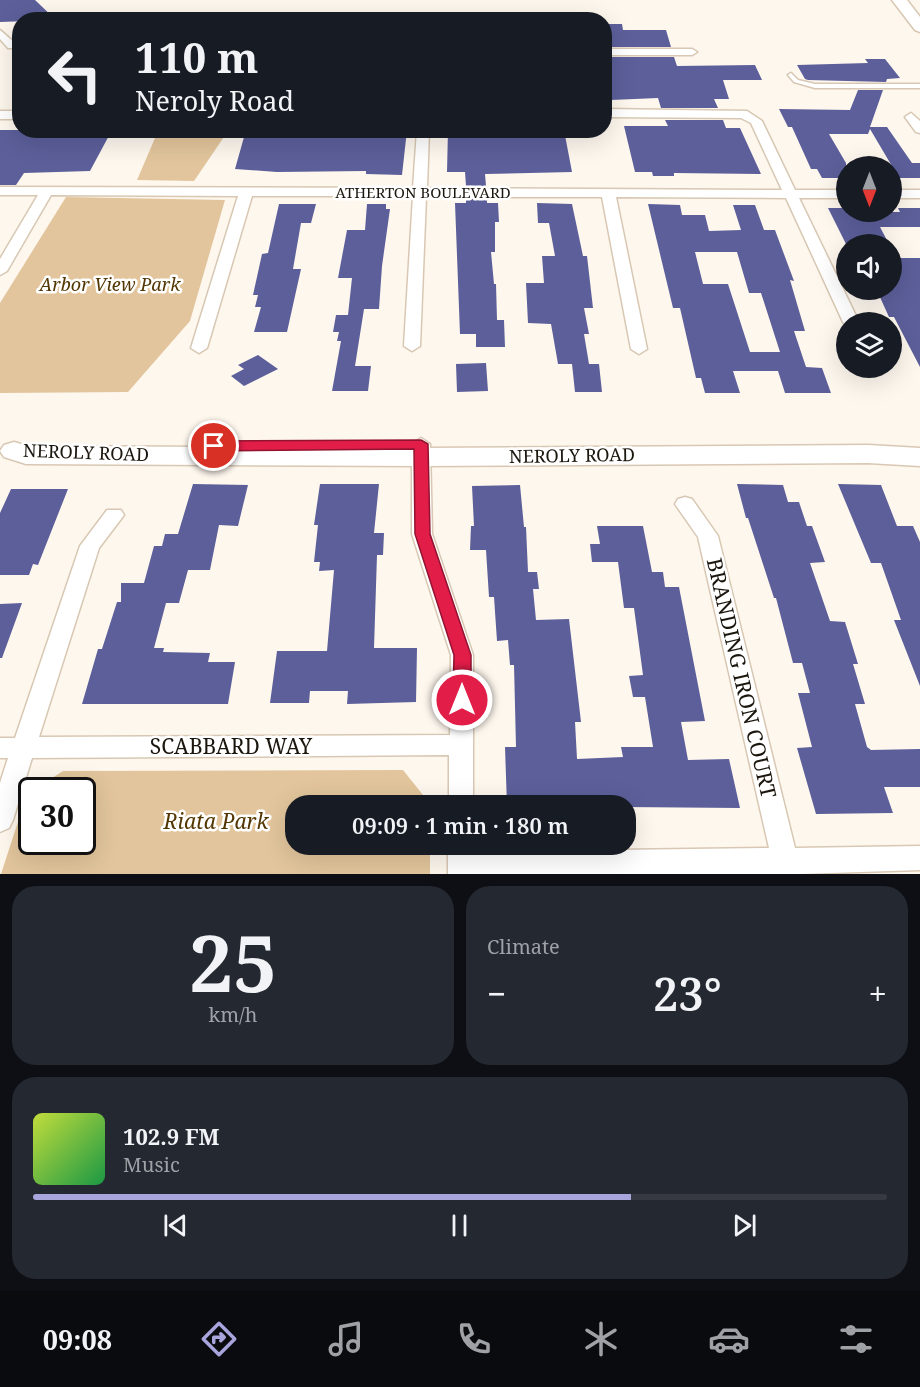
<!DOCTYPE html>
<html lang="en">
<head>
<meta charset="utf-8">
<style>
	:root { --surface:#171b24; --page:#242831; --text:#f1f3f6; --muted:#9ea1a6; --line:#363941; --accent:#a8a5dc }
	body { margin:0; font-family:"Noto Serif",serif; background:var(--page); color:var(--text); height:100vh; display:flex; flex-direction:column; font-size:22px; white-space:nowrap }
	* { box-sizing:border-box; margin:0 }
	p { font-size:20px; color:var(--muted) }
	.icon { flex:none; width:33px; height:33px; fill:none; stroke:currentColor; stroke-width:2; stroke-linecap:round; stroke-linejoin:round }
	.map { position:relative; height:874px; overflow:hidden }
	.drawer { display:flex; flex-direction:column; gap:12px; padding:12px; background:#0d0f14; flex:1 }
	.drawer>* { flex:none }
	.hud { position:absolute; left:12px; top:12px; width:600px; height:126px; border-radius:24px; box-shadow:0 6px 24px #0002; background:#171b24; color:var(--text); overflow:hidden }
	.needle { width:39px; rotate:180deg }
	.controls { position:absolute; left:836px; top:156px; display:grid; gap:12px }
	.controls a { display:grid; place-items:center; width:66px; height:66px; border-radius:50%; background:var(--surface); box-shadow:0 6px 24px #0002; font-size:30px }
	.speed { position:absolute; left:18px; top:777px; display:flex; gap:12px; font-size:30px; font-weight:700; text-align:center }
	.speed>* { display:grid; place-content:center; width:78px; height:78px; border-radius:50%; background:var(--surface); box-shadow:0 6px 24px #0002; line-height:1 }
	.speed .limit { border:3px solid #111; border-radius:9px; background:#fff; color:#111 }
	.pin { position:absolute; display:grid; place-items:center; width:51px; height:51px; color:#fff; margin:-26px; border:3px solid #fff; border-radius:50%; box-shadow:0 2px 6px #0007 }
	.me { position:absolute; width:66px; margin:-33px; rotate:0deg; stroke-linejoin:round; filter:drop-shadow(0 0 4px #0008) }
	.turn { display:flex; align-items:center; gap:21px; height:126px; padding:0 24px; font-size:27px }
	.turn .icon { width:78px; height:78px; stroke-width:2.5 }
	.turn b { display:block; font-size:42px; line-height:51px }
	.big { font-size:45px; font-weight:600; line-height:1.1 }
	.drawer .card { flex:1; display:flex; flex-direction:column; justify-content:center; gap:9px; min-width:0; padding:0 21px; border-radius:24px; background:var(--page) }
	.drawer .dial { align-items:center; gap:0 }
	.dial b { font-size:78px; line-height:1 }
	.song { display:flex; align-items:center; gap:18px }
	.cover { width:72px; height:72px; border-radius:9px; background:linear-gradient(135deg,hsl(70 70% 55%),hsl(140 70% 35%)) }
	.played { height:6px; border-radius:3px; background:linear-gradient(90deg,var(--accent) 70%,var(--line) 70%) }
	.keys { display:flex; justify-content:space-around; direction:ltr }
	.heat { display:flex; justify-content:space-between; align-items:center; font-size:33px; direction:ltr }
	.drawer .tiles { flex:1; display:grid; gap:12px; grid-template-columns:1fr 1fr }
	.card:last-child { grid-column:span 2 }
	.trip { position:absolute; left:285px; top:795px; width:351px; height:60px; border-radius:24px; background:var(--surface); box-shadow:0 6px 24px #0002; font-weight:600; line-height:60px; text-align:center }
	.tabs { display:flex; height:96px; justify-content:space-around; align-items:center; background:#090b0e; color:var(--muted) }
	.tabs .icon { width:42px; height:42px }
	.tabs .active { color:var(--accent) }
	.tabs b { font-size:27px; color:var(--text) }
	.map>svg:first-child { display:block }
	.green { fill:#e2c59c }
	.building { fill:#5c5f9a; fill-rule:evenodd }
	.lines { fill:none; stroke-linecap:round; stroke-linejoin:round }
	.lane-casing { stroke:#d8c8b3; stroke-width:3 }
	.street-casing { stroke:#d8c8b3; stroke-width:3 }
	.secondary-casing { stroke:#d8c8b3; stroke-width:3 }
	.lane { fill:#fff; fill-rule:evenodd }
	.street { fill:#fff; fill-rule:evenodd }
	.secondary { fill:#fff; fill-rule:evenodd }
	.route { fill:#e11d48; stroke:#92132f; stroke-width:1.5 }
	.labels { text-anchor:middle; stroke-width:5; stroke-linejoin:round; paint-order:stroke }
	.far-street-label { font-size:15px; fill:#1b160e; stroke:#fff }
	.park-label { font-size:18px; font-style:italic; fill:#533601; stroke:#fff }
	.street-label { font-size:18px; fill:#1b160e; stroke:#fff }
	.near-street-label { font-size:21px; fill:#1b160e; stroke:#fff }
	.near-park-label { font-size:21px; font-style:italic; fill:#533601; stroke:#fff }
</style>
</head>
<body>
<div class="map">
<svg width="920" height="874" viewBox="0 0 920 874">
	<rect width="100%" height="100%" fill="#fef7ee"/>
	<path class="green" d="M158,131V130L228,131L194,181L137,180Z
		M66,197L225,200L190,321L128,392L0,393V303Z
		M403,770L431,805L296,806V844L430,845V874H1L27,794L31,791L32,842H82V790H33L63,771Z"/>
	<path class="building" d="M0,0H35L56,20L0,22Z
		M604,24H622L623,30H666L671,47H604Z
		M604,57H674L677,66L755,65L762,80H723L729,99H714L718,108H661L658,98L611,100L604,72Z
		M865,59H885L900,78L887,79L886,82L808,80L805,79L797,65L868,63Z
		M858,90H883L870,127H887L912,163H920V178H899L870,129L868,134H829L846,163V178H822L817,169H811L792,127H788L779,109L850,110Z
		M665,120H723L726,128H740L761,174L674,173V176H653L652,172H635L624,126H668Z
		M0,130H112L90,171L24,173L16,185H0Z
		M246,130H407L402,175L366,174V171L277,172L235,169Z
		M448,130H564L572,172L485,174L486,186H466L465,172H447Z
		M466,199H487V203H498L499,222H495V252H491L494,284H496L497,320H504L505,347H476V334H460L455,203H466Z
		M537,203L572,204L583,256H587L593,308H584L589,334H584L589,364H599L602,392H575L572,364H558L551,324L528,323L526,283H544L542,256H555L549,223H538Z
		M279,204H316L311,223H301L293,269H301L287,332H254L261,307H255L258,295H253L262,254L268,253Z
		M367,204H386V209H390L382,266L379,309H364L355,366H371L368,391H332L341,341H337L339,332H333L336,315H348L352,278H338L347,230H365Z
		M648,204L680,205L682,215H705L709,231L741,230L733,205H755L764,230H775L794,281L790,280L805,331H794L806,367L822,368L831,393H785L778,371H733L740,393H705L701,378H696L680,308H673ZM695,252H737L749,293H761L780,352H750L728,284H703Z
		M828,208H846V212H900L898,208H920V227H880L889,244H853L852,242L846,244Z
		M891,258H920V367L894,317H889L879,295H885L883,291H891Z
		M258,355L278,369L244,386L231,376L244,369L238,365Z
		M486,363L488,391L457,392L456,364Z
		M193,484L248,485L238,526L219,525L210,570H188L179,603H166L154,648H164L163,652L210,653L208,662H235L228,704H82L98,649H102L117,602H121V583H144L154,546H162L165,534H178Z
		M320,484H379L374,533H384L383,555H377L374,648H417L416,702L347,704L348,691H310L309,703H270L277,651H327L334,570L319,571L320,562H314L318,525H314Z
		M737,484L783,485L788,502H799L807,526H812L825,562L810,563L830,621L845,622L858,664H853L865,704H855L867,747L871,750L920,749V787H884L893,813L816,814L797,748L812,747L798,693H810L802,663H793L776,598H774L748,518H746Z
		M838,484L881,485L897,526H913L920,542V686L894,620H901L881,563H871Z
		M520,485L524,527H526L528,572H537L539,589H533L536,620L569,619L581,722H575L577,759L623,757L621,747H653L645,697H633L629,676L643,675L634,608H624L618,562H592L590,544H600L597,526H643L652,572H663L665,587H679L705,721L681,722L688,760L729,759L740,808L507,806L505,747H516L514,665H510L508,640L497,641L494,597H489L486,550H470L471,526H474L472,486Z
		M11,489H68L38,565L33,564L29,575H0V513Z
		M22,603L2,658H0V604Z"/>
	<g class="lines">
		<defs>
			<path id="lane" d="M791,73L798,80L815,84H920V88H815L794,82L788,75Z"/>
			<path id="street" d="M0,30L16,44V48H8L0,39Z
				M604,49H692L697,52L692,55H604Z
				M604,109L747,111L762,121L795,190H846V198H799L859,322H846V326L843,322L786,198L616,197L647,349L639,354L631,349L602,197H426L420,346L412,351L404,346L413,196H252L207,348L199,353L191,348L238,196L51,195L7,271L0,275V259L38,195H0V187L413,188L417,130H429L427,188L782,190L751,123L741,118L604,117Z
				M0,111H20V119H0Z
				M911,113L920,121V133L916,132L905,117Z
				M891,190H920V198H891Z
				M421,438L430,444L432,534L473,655V806H449V755L32,758L13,820L9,828L0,832V783L8,758H0V738H15L80,546L107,510H121L124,515L99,548L39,737L450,735L451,655L412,534V444Z
				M685,497L692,499L718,536L795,848L920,846V870L801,874H448V844H474V852L769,848L698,537L675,504L678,499Z"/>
			<path id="secondary" d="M892,0H907L920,17V32L915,30Z
				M14,442L28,446L422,448L868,445L920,448V466L868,463L422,466L26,464L4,457L0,451L4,445Z"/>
		</defs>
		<use href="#lane" class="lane-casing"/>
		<use href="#street" class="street-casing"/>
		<use href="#secondary" class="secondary-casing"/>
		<use href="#lane" class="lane"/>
		<use href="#street" class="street"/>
		<use href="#secondary" class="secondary"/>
	</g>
	<path class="route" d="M421,440L428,444L430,534L471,655V700L468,705L462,707L456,705L453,700L454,655L415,534L414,449L214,451L208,446L214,441Z"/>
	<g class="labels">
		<g class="far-street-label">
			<text x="423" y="198">ATHERTON BOULEVARD</text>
		</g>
		<g class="park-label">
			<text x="110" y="291">Arbor View Park</text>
		</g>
		<g class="street-label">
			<text transform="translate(86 453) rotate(2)" y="6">NEROLY ROAD</text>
			<text transform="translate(572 456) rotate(-1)" y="6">NEROLY ROAD</text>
		</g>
		<g class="near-street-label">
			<text transform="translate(741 678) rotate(77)" y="7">BRANDING IRON COURT</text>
			<text x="231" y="754">SCABBARD WAY</text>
		</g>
		<g class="near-park-label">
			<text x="216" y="829">Riata Park</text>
		</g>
	</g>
</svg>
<div class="controls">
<a><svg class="needle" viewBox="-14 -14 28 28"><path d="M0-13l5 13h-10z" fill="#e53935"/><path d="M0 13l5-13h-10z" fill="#9ea1a6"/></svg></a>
<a><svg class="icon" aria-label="sound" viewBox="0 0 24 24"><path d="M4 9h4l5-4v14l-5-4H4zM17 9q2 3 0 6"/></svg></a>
<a><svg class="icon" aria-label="layers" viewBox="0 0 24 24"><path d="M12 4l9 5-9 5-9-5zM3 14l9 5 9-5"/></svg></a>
</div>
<div class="speed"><div class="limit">30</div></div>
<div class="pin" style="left:214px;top:446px;background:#d93025"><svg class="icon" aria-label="arrive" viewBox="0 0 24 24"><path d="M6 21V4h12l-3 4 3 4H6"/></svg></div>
<svg class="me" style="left:462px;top:700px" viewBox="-20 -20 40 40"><circle r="17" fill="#e11d48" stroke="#fff" stroke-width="3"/><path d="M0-11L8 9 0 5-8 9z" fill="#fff"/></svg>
<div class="trip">09:09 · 1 min · 180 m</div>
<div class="hud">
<div class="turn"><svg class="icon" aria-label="left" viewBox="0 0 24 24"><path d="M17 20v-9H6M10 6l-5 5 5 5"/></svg><div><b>110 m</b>Neroly Road</div></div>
</div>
</div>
<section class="drawer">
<div class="tiles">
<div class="card dial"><b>25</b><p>km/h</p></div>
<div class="card"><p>Climate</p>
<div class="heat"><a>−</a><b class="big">23°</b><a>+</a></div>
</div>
<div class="card">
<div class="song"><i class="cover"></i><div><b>102.9 FM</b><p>Music</p></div></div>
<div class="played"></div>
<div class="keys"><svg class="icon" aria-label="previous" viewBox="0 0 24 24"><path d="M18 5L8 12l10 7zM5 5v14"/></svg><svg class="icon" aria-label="pause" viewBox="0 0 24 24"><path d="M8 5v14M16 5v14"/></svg><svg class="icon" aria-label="next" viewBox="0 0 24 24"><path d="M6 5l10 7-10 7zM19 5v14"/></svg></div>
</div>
</div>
</section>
<nav class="tabs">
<b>09:08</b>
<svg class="icon active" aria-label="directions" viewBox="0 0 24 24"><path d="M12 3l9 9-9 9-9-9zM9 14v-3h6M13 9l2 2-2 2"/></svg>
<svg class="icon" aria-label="music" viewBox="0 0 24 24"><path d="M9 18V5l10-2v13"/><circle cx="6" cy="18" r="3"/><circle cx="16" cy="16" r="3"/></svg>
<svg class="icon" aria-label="phone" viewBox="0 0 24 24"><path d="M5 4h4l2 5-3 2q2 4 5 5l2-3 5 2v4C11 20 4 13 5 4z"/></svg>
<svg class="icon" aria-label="climate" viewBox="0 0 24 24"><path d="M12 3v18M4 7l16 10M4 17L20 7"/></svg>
<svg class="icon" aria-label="car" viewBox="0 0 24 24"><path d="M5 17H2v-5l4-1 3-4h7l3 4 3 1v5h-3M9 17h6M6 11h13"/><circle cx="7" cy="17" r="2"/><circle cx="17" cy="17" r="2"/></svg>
<svg class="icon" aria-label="filters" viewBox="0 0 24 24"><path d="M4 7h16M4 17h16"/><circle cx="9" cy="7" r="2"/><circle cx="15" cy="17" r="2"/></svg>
</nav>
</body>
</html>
